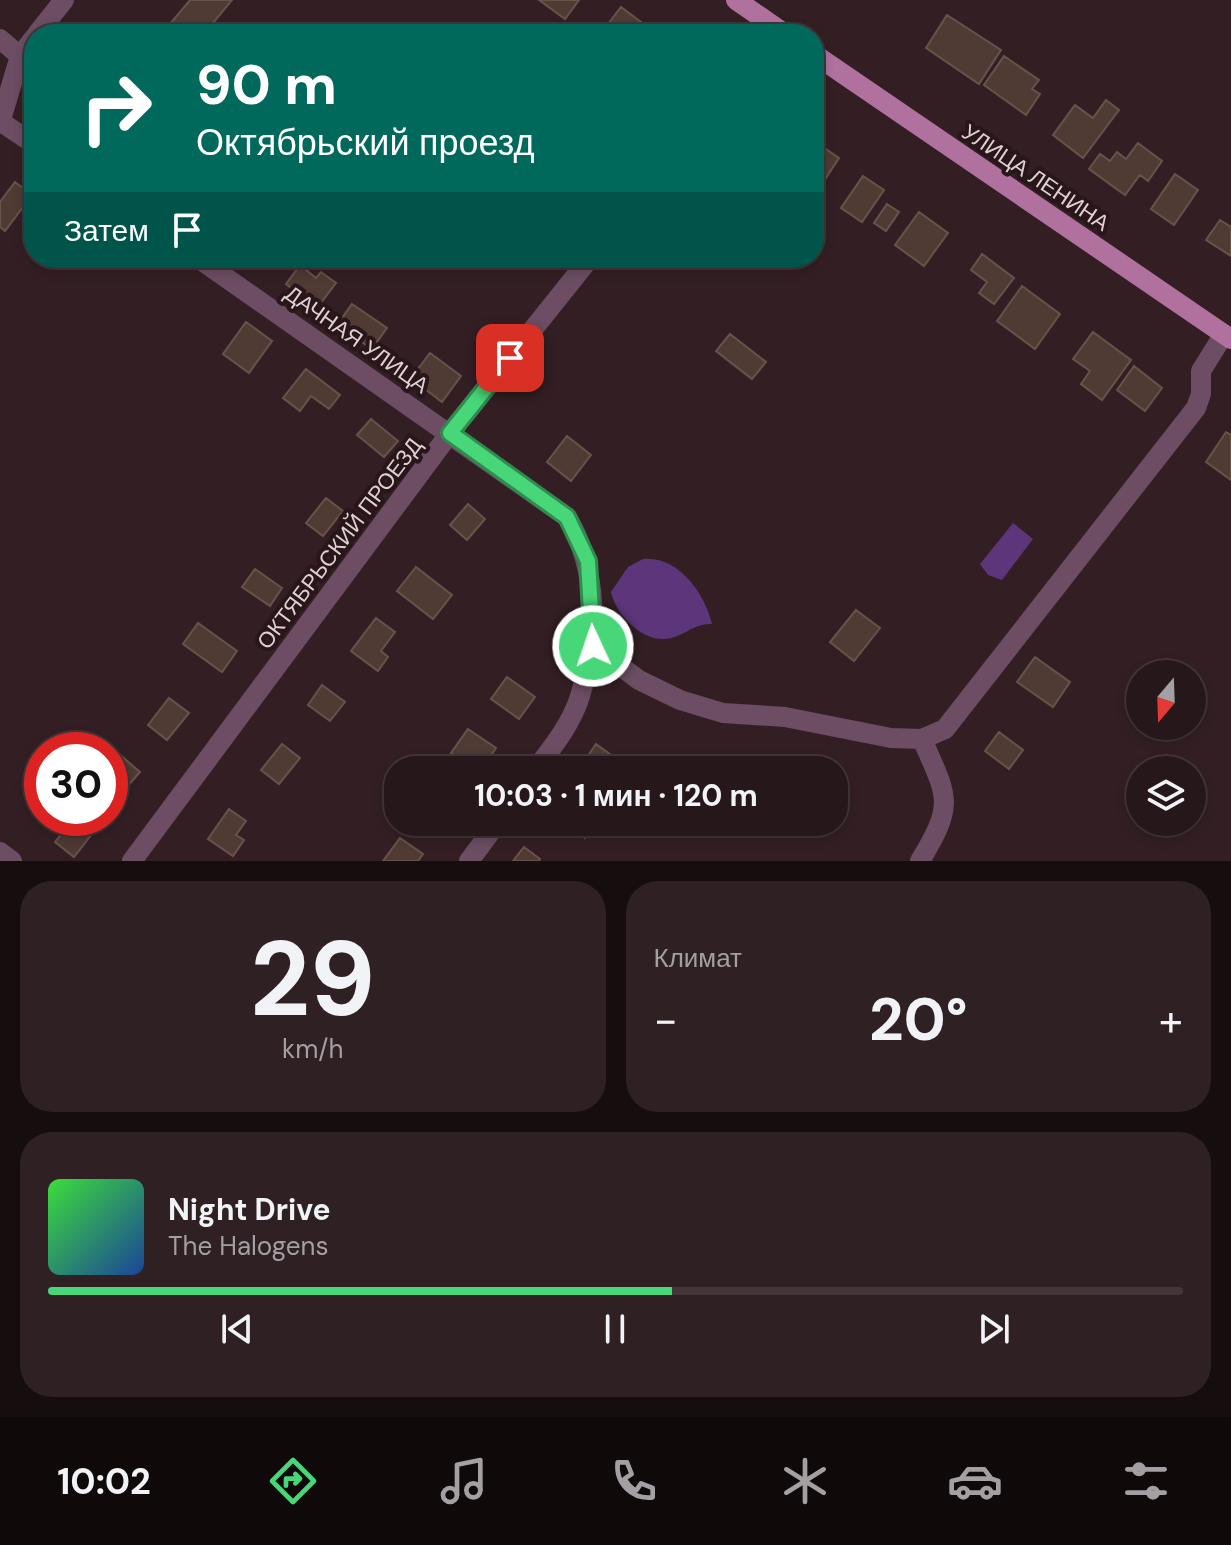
<!DOCTYPE html>
<html lang="ru">
<head>
<meta charset="utf-8">
<style>
	:root { --surface:#26171a; --page:#2e2023; --text:#f1f3f6; --muted:#a49fa2; --line:#423639; --accent:#48d778 }
	body { margin:0; font-family:"DM Sans",sans-serif; background:var(--page); color:var(--text); height:100vh; display:flex; flex-direction:column; font-size:30px; white-space:nowrap }
	* { box-sizing:border-box; margin:0 }
	p { font-size:26px; color:var(--muted) }
	.icon { flex:none; width:44px; height:44px; fill:none; stroke:currentColor; stroke-width:2; stroke-linecap:round; stroke-linejoin:round }
	.map { position:relative; height:861px; overflow:hidden }
	.details { display:flex; flex-direction:column; gap:20px; padding:20px; background:#150d0e; flex:1 }
	.details>* { flex:none }
	.top-card { position:absolute; left:24px; top:24px; width:800px; height:244px; border-radius:32px; box-shadow:0 4px 12px #0003,0 0 0 2px var(--line); background:#00695c; color:#fff; overflow:hidden }
	.needle { width:52px; rotate:199deg }
	.buttons { position:absolute; left:1126px; top:660px; display:grid; gap:16px }
	.buttons a { display:grid; place-items:center; width:80px; height:80px; border-radius:50%; background:var(--surface); box-shadow:0 4px 12px #0003,0 0 0 2px var(--line); font-size:40px }
	.speed { position:absolute; left:24px; top:732px; display:flex; gap:16px; font-size:40px; font-weight:700; text-align:center }
	.speed>* { display:grid; place-content:center; width:104px; height:104px; border-radius:50%; background:var(--surface); box-shadow:0 4px 12px #0003,0 0 0 2px var(--line); line-height:1 }
	.speed .limit { border:12px solid #d22; background:#fff; color:#111 }
	.pin { position:absolute; display:grid; place-items:center; width:68px; height:68px; color:#fff; margin:-34px; border-radius:16px; box-shadow:0 4px 12px #0006 }
	.me { position:absolute; width:88px; margin:-44px; rotate:357deg; stroke-linejoin:round; filter:drop-shadow(0 0 6px #0008) }
	.turn { display:flex; align-items:center; gap:28px; height:168px; padding:0 40px; font-size:36px }
	.turn .icon { width:104px; height:104px; stroke-width:2.5 }
	.turn b { display:block; font-size:56px; line-height:68px }
	.then { display:flex; align-items:center; height:76px; padding:0 40px; background:#0003; gap:16px; font-size:30px }
	.big { font-size:60px; font-weight:700; line-height:1.1 }
	.details .card { flex:1; display:flex; flex-direction:column; justify-content:center; gap:12px; min-width:0; padding:0 28px; border-radius:32px; background:var(--page) }
	.details .dial { align-items:center; gap:0 }
	.dial b { font-size:104px; line-height:1 }
	.song { display:flex; align-items:center; gap:24px }
	.cover { width:96px; height:96px; border-radius:12px; background:linear-gradient(135deg,hsl(120 70% 55%),hsl(220 70% 35%)) }
	.played { height:8px; border-radius:4px; background:linear-gradient(90deg,var(--accent) 55%,var(--line) 55%) }
	.keys { display:flex; justify-content:space-around; direction:ltr }
	.heat { display:flex; justify-content:space-between; align-items:center; font-size:44px; direction:ltr }
	.details .tiles { flex:1; display:grid; gap:20px; grid-template-columns:1fr 1fr }
	.card:last-child { grid-column:span 2 }
	.trip { position:absolute; left:384px; top:756px; width:464px; height:80px; border-radius:32px; background:var(--surface); box-shadow:0 4px 12px #0003,0 0 0 2px var(--line); font-weight:700; line-height:80px; text-align:center }
	.dock { display:flex; height:128px; justify-content:space-around; align-items:center; background:#0f090a; color:var(--muted) }
	.dock .icon { width:56px; height:56px }
	.dock .on { color:var(--accent) }
	.dock b { font-size:36px; color:var(--text) }
	.map>svg:first-child { display:block }
	.water { fill:#5d357b }
	.building { fill:#4f3a34; stroke:#68524c; stroke-width:2 }
	.lines { fill:none; stroke-linecap:round; stroke-linejoin:round }
	.minor { stroke:#6c4d63; stroke-width:20 }
	.major { stroke:#b1719f; stroke-width:20 }
	.route-casing { stroke:#2f8c4e; stroke-width:20 }
	.route { stroke:#48d778; stroke-width:14 }
	.labels { text-anchor:middle; stroke-width:8; stroke-linejoin:round; paint-order:stroke }
	.street-label { font-size:22px; fill:#dfd1d3; stroke:#29161a }
</style>
</head>
<body>
<div class="map">
<svg width="1231" height="861" viewBox="0 0 1231 861">
	<rect width="100%" height="100%" fill="#331f23"/>
	<path class="water" d="M1013,523L1033,539L1002,580L988,575L980,564Z
		M643,559C679,556 705,594 712,624C695,623 687,634 671,638C645,645 616,616 611,592L628,567Z"/>
	<path class="building" d="M190,0H232L204,34H168L164,31Z
		M539,0H579L565,19Z
		M621,7L645,25L639,34H614L605,28Z
		M947,15L1001,50L979,84L926,48Z
		M1004,56L1039,80L1032,89L1040,94L1026,115L984,85Z
		M1106,100L1119,110L1083,158L1053,135L1075,105L1093,118Z
		M814,141L839,158L820,187L814,183Z
		M1138,143L1162,161L1148,181L1140,175L1125,195L1089,169L1100,154L1110,161L1117,152L1126,159Z
		M1175,174L1198,190L1174,225L1151,209Z
		M863,176L884,190L862,222L841,208Z
		M15,182L32,195L5,231L0,227V202Z
		M887,204L899,212L886,231L874,223Z
		M919,212L948,233L924,266L895,245Z
		M1220,220L1231,227V256L1206,240Z
		M982,254L1014,278L994,304L979,293L987,282L971,270Z
		M300,265L316,278L321,272L336,283L317,308L286,284Z
		M1022,286L1060,314L1035,349L997,321Z
		M352,304L387,328L372,349L337,325Z
		M246,322L272,341L249,373L223,354Z
		M1093,332L1131,360L1102,400L1081,384L1090,371L1073,359Z
		M730,334L766,362L752,379L716,351Z
		M430,353L461,376L442,402L411,378Z
		M1134,366L1162,388L1145,411L1117,390Z
		M306,369L340,395L329,409L311,396L300,411L283,398Z
		M371,419L398,441L384,457L357,435Z
		M1226,432L1231,435V480L1206,462Z
		M567,436L591,455L571,481L547,462Z
		M326,498L343,511L323,536L306,523Z
		M468,504L485,519L467,540L450,525Z
		M416,567L452,595L433,619L397,591Z
		M255,569L282,588L270,606L242,587Z
		M856,610L880,628L854,661L830,642Z
		M376,618L395,632L381,651L388,657L378,671L351,651Z
		M198,623L237,651L222,672L183,644Z
		M1035,657L1070,682L1053,707L1017,682Z
		M507,677L535,697L519,719L491,699Z
		M322,685L345,702L330,721L308,705Z
		M169,698L189,713L167,740L148,725Z
		M468,729L496,748L481,770L451,753Z
		M999,732L1023,750L1009,769L985,751Z
		M282,744L300,758L279,784L261,770Z
		M596,744L632,770H592L583,763Z
		M118,753L140,772L112,804L110,762Z
		M229,809L246,821L236,835L244,840L233,856L208,839Z
		M74,818H91L99,825L74,857L55,842Z
		M562,822H596L585,838Z
		M400,838L423,854L418,861H383Z
		M524,847L540,859L539,861H513Z"/>
	<g class="lines">
		<path class="minor" d="M37,34L64,0
			M0,39L20,56
			M1,122L34,144
			M0,123L20,56L34,38
			M198,258L567,517C598,569 599,638 580,696C572,723 552,748 535,770
			M593,646L639,680L680,700L723,713L785,717L891,738L922,739L945,729L1196,408L1201,394V371L1224,334
			M0,852L12,861
			M132,861L450,433L590,258
			M469,861L498,822
			M920,861C955,803 948,798 922,739"/>
		<path class="major" d="M736,0L785,34
			M814,54L1231,339"/>
	</g>
	<g class="lines">
		<defs>
			<path id="route" d="M510,358L450,433L567,517L588,561L593,646"/>
		</defs>
		<use href="#route" class="route-casing"/>
		<use href="#route" class="route"/>
	</g>
	<g class="labels">
		<g class="street-label">
			<text transform="translate(1036 177) rotate(34)" y="8">УЛИЦА ЛЕНИНА</text>
			<text transform="translate(357 339) rotate(35)" y="8">ДАЧНАЯ УЛИЦА</text>
			<text transform="translate(339 543) rotate(-53)" y="8">ОКТЯБРЬСКИЙ ПРОЕЗД</text>
		</g>
	</g>
</svg>
<div class="buttons">
<a><svg class="needle" viewBox="-14 -14 28 28"><path d="M0-13l5 13h-10z" fill="#e53935"/><path d="M0 13l5-13h-10z" fill="#a49fa2"/></svg></a>
<a><svg class="icon" aria-label="layers" viewBox="0 0 24 24"><path d="M12 4l9 5-9 5-9-5zM3 14l9 5 9-5"/></svg></a>
</div>
<div class="speed"><div class="limit">30</div></div>
<div class="pin" style="left:510px;top:358px;background:#d93025"><svg class="icon" aria-label="arrive" viewBox="0 0 24 24"><path d="M6 21V4h12l-3 4 3 4H6"/></svg></div>
<svg class="me" style="left:593px;top:646px" viewBox="-20 -20 40 40"><circle r="17" fill="#48d778" stroke="#fff" stroke-width="3"/><path d="M0-11L8 9 0 5-8 9z" fill="#fff"/></svg>
<div class="trip">10:03 · 1 мин · 120 m</div>
<div class="top-card">
<div class="turn"><svg class="icon" aria-label="right" viewBox="0 0 24 24"><path d="M7 20v-9h11M14 6l5 5-5 5"/></svg><div><b>90 m</b>Октябрьский проезд</div></div>
<div class="then">Затем<svg class="icon" aria-label="arrive" viewBox="0 0 24 24"><path d="M6 21V4h12l-3 4 3 4H6"/></svg></div>
</div>
</div>
<section class="details">
<div class="tiles">
<div class="card dial"><b>29</b><p>km/h</p></div>
<div class="card"><p>Климат</p>
<div class="heat"><a>−</a><b class="big">20°</b><a>+</a></div>
</div>
<div class="card">
<div class="song"><i class="cover"></i><div><b>Night Drive</b><p>The Halogens</p></div></div>
<div class="played"></div>
<div class="keys"><svg class="icon" aria-label="previous" viewBox="0 0 24 24"><path d="M18 5L8 12l10 7zM5 5v14"/></svg><svg class="icon" aria-label="pause" viewBox="0 0 24 24"><path d="M8 5v14M16 5v14"/></svg><svg class="icon" aria-label="next" viewBox="0 0 24 24"><path d="M6 5l10 7-10 7zM19 5v14"/></svg></div>
</div>
</div>
</section>
<nav class="dock">
<b>10:02</b>
<svg class="icon on" aria-label="directions" viewBox="0 0 24 24"><path d="M12 3l9 9-9 9-9-9zM9 14v-3h6M13 9l2 2-2 2"/></svg>
<svg class="icon" aria-label="music" viewBox="0 0 24 24"><path d="M9 18V5l10-2v13"/><circle cx="6" cy="18" r="3"/><circle cx="16" cy="16" r="3"/></svg>
<svg class="icon" aria-label="phone" viewBox="0 0 24 24"><path d="M5 4h4l2 5-3 2q2 4 5 5l2-3 5 2v4C11 20 4 13 5 4z"/></svg>
<svg class="icon" aria-label="climate" viewBox="0 0 24 24"><path d="M12 3v18M4 7l16 10M4 17L20 7"/></svg>
<svg class="icon" aria-label="car" viewBox="0 0 24 24"><path d="M5 17H2v-5l4-1 3-4h7l3 4 3 1v5h-3M9 17h6M6 11h13"/><circle cx="7" cy="17" r="2"/><circle cx="17" cy="17" r="2"/></svg>
<svg class="icon" aria-label="filters" viewBox="0 0 24 24"><path d="M4 7h16M4 17h16"/><circle cx="9" cy="7" r="2"/><circle cx="15" cy="17" r="2"/></svg>
</nav>
</body>
</html>
